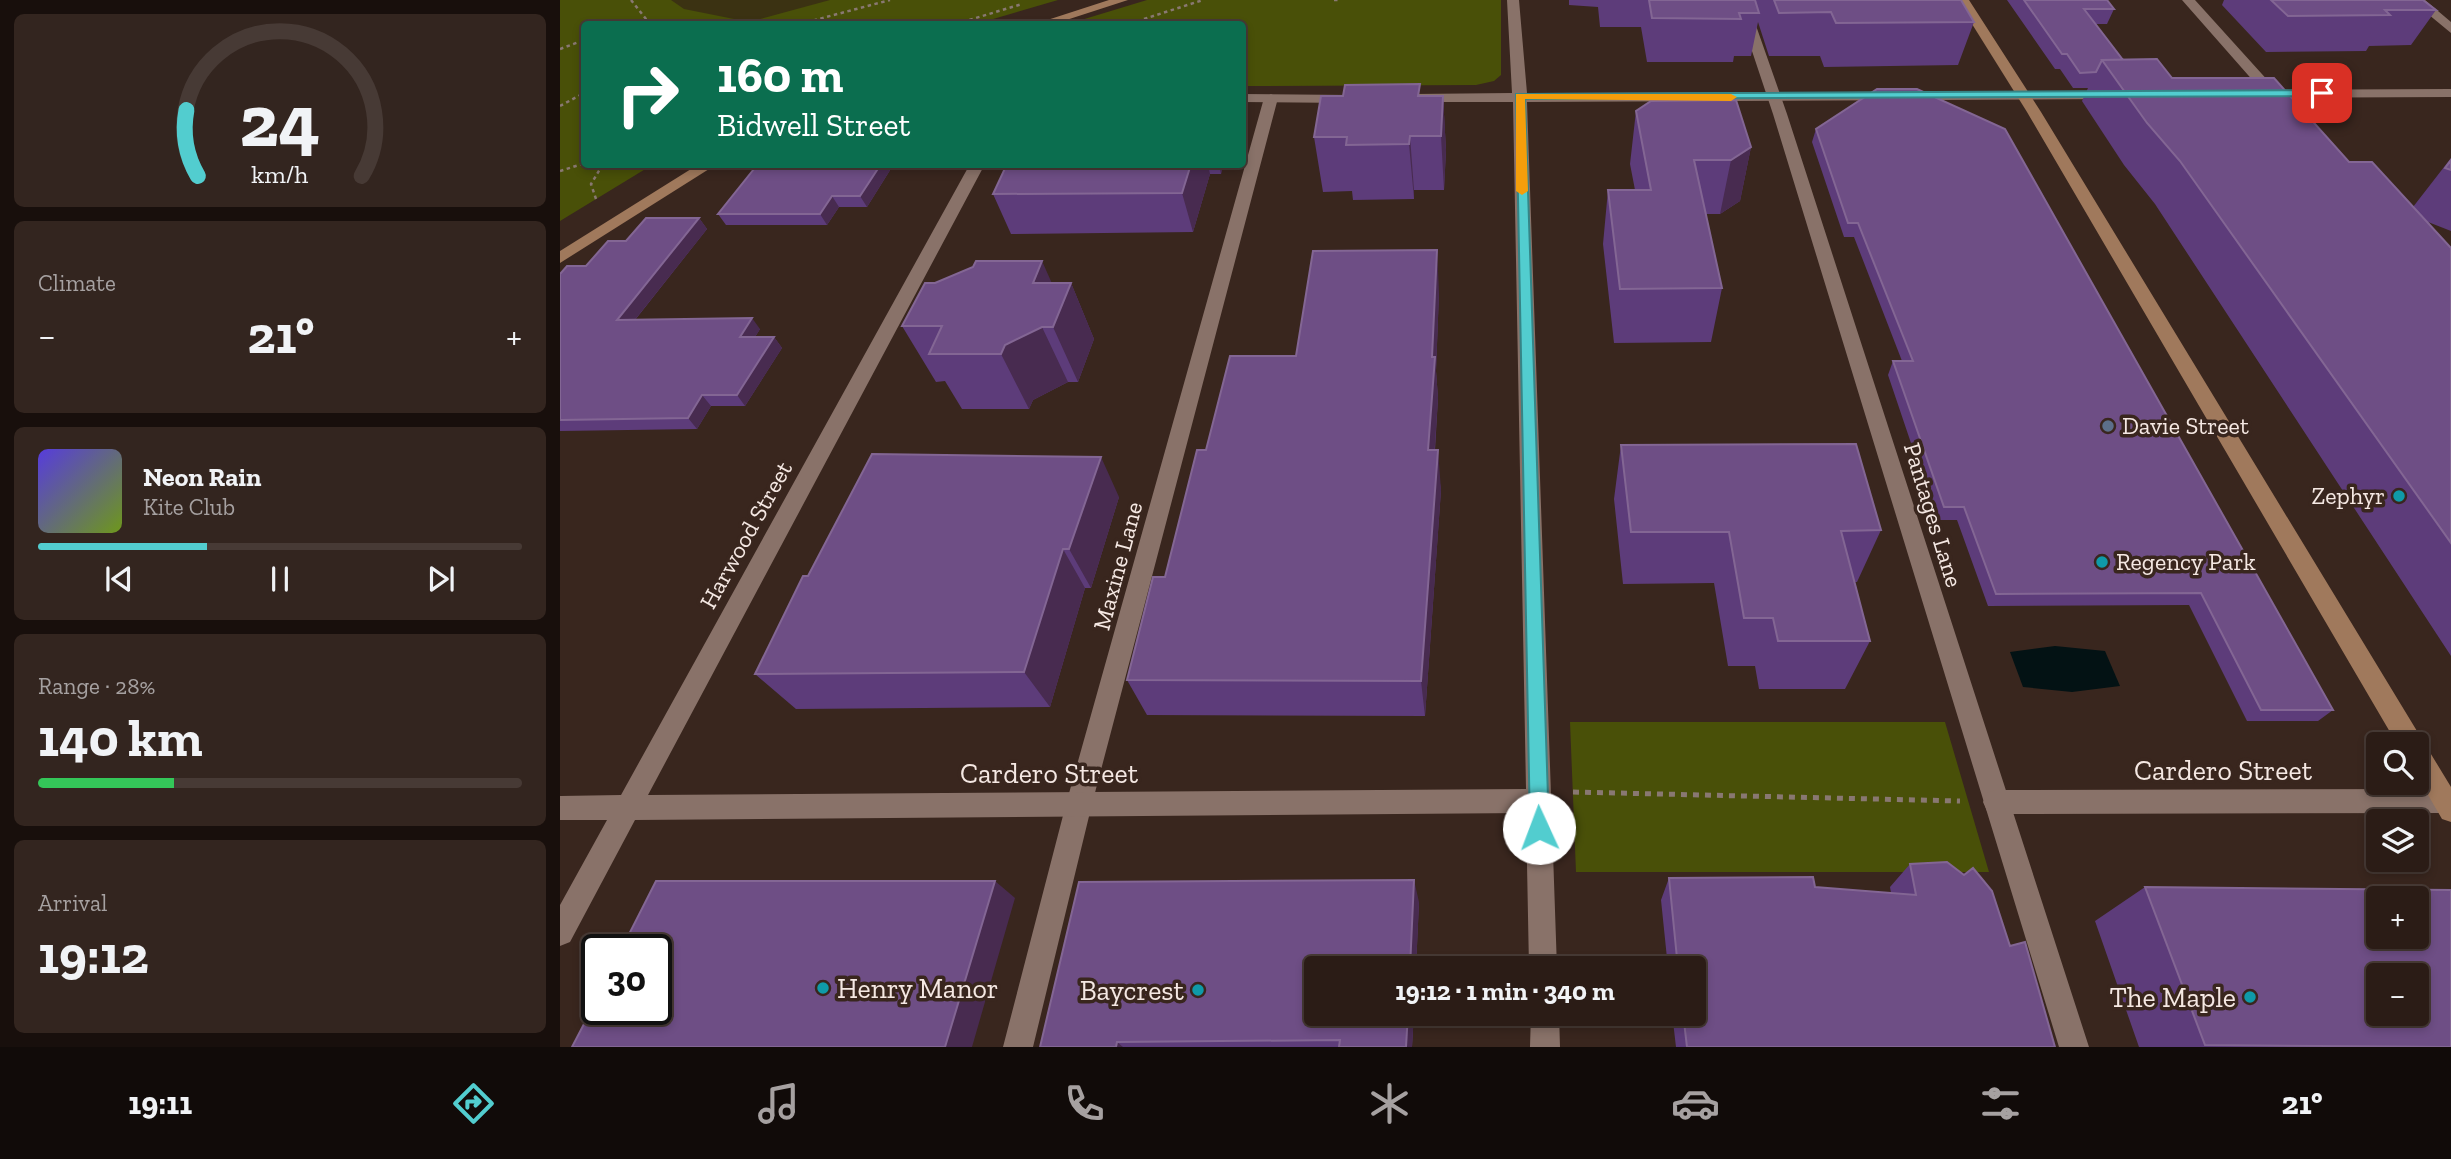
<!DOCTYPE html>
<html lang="en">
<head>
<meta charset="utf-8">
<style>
	:root { --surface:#2b1c16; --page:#33251f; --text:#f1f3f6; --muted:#a6a1a1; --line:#473a35; --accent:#52cdcf }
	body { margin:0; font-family:"Zilla Slab",serif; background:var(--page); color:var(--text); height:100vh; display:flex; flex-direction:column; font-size:26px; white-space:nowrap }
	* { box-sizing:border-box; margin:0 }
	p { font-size:23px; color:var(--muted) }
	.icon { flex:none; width:38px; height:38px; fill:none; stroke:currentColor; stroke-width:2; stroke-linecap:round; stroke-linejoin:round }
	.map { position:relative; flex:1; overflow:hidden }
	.sheet { display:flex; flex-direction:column; gap:14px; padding:14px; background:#180f0c; width:560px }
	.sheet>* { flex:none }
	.hud { position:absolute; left:21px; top:21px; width:665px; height:147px; border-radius:7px; box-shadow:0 4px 10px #0003,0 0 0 2px var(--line); background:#0b6e4f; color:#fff; overflow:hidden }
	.tools { position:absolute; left:1806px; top:732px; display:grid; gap:14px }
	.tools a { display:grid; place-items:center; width:63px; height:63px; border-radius:7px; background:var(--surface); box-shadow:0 4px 10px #0003,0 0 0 2px var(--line); font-size:35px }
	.speed { position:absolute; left:21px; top:934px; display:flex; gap:14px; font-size:35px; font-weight:700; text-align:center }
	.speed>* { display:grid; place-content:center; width:91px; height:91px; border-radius:50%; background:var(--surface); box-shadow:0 4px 10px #0003,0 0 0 2px var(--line); line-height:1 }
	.speed .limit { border:4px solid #111; border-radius:10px; background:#fff; color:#111 }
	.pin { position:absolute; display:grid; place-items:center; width:60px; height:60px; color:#fff; margin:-30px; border-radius:14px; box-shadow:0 4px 10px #0006 }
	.me { position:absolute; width:77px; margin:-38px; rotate:358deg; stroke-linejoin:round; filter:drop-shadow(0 0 5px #0008) }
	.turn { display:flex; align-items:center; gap:24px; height:147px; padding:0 21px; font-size:32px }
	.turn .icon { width:91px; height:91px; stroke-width:2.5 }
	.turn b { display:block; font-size:49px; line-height:60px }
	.big { font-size:52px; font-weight:800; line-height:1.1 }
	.sheet .tile { flex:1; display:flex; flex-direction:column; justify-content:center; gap:10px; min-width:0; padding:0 24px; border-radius:10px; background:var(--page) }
	.sheet .dial { align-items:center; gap:0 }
	.dial svg { height:182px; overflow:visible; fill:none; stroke:var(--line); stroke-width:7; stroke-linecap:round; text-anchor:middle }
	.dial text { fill:var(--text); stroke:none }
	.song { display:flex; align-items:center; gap:21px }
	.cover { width:84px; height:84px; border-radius:10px; background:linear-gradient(135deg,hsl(250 70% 55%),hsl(80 70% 35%)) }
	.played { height:7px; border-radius:4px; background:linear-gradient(90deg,var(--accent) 35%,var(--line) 35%) }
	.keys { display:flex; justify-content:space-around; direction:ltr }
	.heat { display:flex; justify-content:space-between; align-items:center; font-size:38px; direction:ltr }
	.charge { height:10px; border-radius:5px; background:linear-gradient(90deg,#34c759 28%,var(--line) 0) }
	.trip { position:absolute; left:744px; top:956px; width:402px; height:70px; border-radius:7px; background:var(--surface); box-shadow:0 4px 10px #0003,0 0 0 2px var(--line); font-weight:800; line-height:70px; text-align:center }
	.tabs { display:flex; height:112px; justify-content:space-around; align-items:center; background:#110b09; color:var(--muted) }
	.tabs .icon { width:49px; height:49px }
	.tabs .on { color:var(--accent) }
	.tabs b { font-size:32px; color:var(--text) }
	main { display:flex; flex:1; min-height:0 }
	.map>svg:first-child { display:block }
	.green { fill:#495008 }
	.sand { fill:#3b3212 }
	.water { fill:#031214 }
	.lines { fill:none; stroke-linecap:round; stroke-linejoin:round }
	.path-far1 { stroke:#897872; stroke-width:2.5; stroke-dasharray:3.5 3.5; stroke-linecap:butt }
	.path { stroke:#897872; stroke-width:5; stroke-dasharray:6 6; stroke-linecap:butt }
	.lane { fill:#897269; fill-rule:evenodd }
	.street { fill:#897269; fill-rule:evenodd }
	.secondary { fill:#a0795c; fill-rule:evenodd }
	.wall { fill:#5d3c7a }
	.shaded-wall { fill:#482b50 }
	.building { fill:#6e4e85; stroke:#836694; stroke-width:2; fill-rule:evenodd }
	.route { fill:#52cdcf; stroke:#358587; stroke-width:2 }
	.slow { fill:#f59e0b }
	.service-dot { fill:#5c6f8a; stroke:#39261e; stroke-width:2.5 }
	.culture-dot { fill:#0f9aa8; stroke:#39261e; stroke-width:2.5 }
	.labels { text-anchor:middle; stroke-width:7; stroke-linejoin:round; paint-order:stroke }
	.poi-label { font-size:24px; fill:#f5e8e3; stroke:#39261e; text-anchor:start }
	.street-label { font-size:24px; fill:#f5e8e3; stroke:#39261e }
	.near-street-label { font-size:28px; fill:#f5e8e3; stroke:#39261e }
	.near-poi-label { font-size:28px; fill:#f5e8e3; stroke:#39261e; text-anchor:end }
</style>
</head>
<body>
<main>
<section class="sheet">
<div class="tile dial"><svg viewBox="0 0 100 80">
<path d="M14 69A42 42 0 1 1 86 69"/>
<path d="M14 69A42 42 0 0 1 9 40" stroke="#52cdcf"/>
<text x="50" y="56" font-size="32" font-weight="700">24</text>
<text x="50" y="72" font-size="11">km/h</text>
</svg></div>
<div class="tile"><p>Climate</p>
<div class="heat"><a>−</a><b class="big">21°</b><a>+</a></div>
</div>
<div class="tile">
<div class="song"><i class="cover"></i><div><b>Neon Rain</b><p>Kite Club</p></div></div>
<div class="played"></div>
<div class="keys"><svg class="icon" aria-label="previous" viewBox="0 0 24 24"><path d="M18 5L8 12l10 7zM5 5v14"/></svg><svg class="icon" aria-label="pause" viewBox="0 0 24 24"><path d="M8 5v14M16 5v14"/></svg><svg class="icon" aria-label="next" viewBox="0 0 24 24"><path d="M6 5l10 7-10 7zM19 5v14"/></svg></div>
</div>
<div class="tile"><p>Range · 28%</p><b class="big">140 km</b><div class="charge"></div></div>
<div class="tile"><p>Arrival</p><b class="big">19:12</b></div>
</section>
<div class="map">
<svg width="1891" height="1047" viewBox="0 0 1891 1047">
	<rect width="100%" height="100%" fill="#39261e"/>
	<path class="green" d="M0,0H498L416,24H24V164L92,165L0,221Z
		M587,0H941V75L934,81L916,85L683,86L682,24H508Z
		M1010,722H1385L1429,872H1016Z"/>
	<path class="sand" d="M111,0H270L189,22L124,9Z"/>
	<path class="water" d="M1495,646L1545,651L1560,686L1512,692L1463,687L1450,652Z"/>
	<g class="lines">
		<path class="path-far1" d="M71,0L90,24
			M774,0H781
			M584,19L643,0
			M240,24L330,0
			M396,24L462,4
			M436,24L454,20
			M0,49L24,40
			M0,106L24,93
			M0,171L22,164
			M36,199L31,184L43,164"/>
		<path class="path" d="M1013,792L1400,801"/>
		<path class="lane" d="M1175,0H1187L1227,114L1529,1047H1499L1213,114Z
			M1622,0H1635L1720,94V100H1710Z
			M711,94L718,98L532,804L473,1047H443L506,804L704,98Z"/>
		<path class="street" d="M947,0H959L967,93L1553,91L1560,95L1553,99L967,102L997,968H969L966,813L75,820L10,942L0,946V905L47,820H0V796L61,795L410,164H425L88,795L966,789L953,102H854L847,98L854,94L952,93Z
			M1851,0H1865L1891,22V33Z
			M1891,89V97L1701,98L1694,94L1701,90Z
			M682,94L790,95L797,99L790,103L682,102Z
			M1891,789V813L1436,814L1427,811L1423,802L1427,793L1436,790Z
			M971,1013H999L1000,1047H970Z"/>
		<path class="secondary" d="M549,0H568L494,24H475Z
			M1397,0H1409L1481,112L1891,787V822L1882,819L1857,776V744H1837L1467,112Z
			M139,164H157L0,263V251Z"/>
	</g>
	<path class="wall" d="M1009,0H1401L1414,22L1398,65L1264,67L1260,56H1209L1198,22L1191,56H1174L1173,62H1087L1081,27H1040L1038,7L1009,5Z
		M1447,0H1547L1554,9L1547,24H1535L1563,60L1612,78L1789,162L1853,207L1891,158V231L1868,222L1891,248V656L1595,204L1564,165L1522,101L1528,88H1513L1500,69H1495Z
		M1664,0H1863L1876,10L1851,45L1809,46L1806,51L1706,52L1662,5Z
		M783,96H883L886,150L884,190H854V199L793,200L792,191L763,192L754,137Z
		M1076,111L1191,147L1180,201L1160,214H1146L1162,288L1151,342L1054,343L1043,244L1048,190H1075L1070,164Z
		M1256,129L1773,710L1758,721H1687L1629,605L1428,606L1397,520H1377L1328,375L1333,361H1342L1294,237H1284L1252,142Z
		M447,164H663L661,174H650L633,232L451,234L433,194Z
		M332,167L307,207H279L267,225H166L158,214Z
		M139,218L147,229L75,320L200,329L195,337H214L222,348L185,406H151L137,429L0,431V274L26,266Z
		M492,283H511L534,339L518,382H508L473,400L469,409H402L385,381L376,382L342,326Z
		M879,292L876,371L878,398L875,450L881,490L865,716L587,715L567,680L605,577L646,450L736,356Z
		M1061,445L1321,530L1297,582H1295L1310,641L1285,689H1199L1195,666H1168L1154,583L1063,584L1054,499Z
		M559,497L531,588H525L490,707L236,709L195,674L248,576Z
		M1350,864L1450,946L1495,1047H1116L1112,1013H1134V968H1108L1101,900L1109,878L1331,893L1330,887Z
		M1585,887L1891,1047H1579L1535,921Z
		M859,902L856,968H756V1013H854L852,1047H480Z"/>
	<path class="shaded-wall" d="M883,96L886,150L884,190L881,136Z
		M850,136L854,190V199L849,144Z
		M1191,147L1180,201L1160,214L1171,160Z
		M321,164H331L332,167L307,207L300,196Z
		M631,164H648L650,174L633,232L622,193Z
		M659,164H663L661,174Z
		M272,196L279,207L267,225L260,214Z
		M139,218L147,229L66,331L57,320Z
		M877,250L879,292L876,371L878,398L872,490L868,450Z
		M482,261L502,306L511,283L534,339L518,382L473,283Z
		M192,318L200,329L188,348L180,337Z
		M482,327L508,382L473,400L469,409L441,354L445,345Z
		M214,337L222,348L185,406L177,395Z
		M142,395L151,406L137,429L128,418Z
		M878,450L881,490L865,716L861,681Z
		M541,457L559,497L531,588L509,549Z
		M503,549L525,588L490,707L464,672Z
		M854,880L859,902L856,968H850Z
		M435,881L455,898L412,1047H385Z
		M848,1013H854L852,1047H846Z
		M557,1042L563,1047H556Z"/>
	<path class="building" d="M1089,0H1195L1199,13H1179L1181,19L1092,18Z
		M1214,0H1401L1414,22L1276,23L1271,12L1219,13Z
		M1464,0H1547L1554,9H1524L1563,60H1542L1536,72L1520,73L1507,54H1502Z
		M1711,0H1863L1876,10H1825L1830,15L1728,16Z
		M1597,59L1612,78H1714L1789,162H1812L1891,248V543L1620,161L1587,123L1542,60Z
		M860,84L858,96H883L881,136H850L849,144L786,145L787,137H754L761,96H783L785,85Z
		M1317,89H1357L1445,129L1773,710H1701L1641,593L1436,594L1404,507H1384L1333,361H1353L1298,223H1288L1256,129Z
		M1176,100L1191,147L1171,160H1134L1162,288L1060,289L1048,190H1091L1076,111L1091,101Z
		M1891,160V170L1885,168Z
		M198,164H321L300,196H272L260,214H158Z
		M447,164H631L622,193L433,194Z
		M86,218H139L57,320L192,318L180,337H214L177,395H142L128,418L0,420V274L7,266H26L48,241H66Z
		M877,250L872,357H875L868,450H878L861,681L567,680L593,577H605L637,450H646L670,356H736L753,251Z
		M416,261H482L473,283H511L493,327H482L445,345L441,354H369L382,326H342L365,283H375L413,267Z
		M1296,444L1321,530L1281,531L1310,641H1218L1213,618H1184L1169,532H1071L1061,445Z
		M312,454L541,457L509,549H503L464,672L195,674L243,576H248Z
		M1387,862L1404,875L1413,868L1432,891L1450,946L1465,942L1495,1047H1127L1123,1013H1134V968H1118L1109,878L1253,877L1255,887L1356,895L1350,864Z
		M854,880L850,968H756V1013H848L846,1047H779L780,1040L557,1042L556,1047H480L519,882Z
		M96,881H435L385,1047H12L37,999V1010H96V950H61Z
		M1585,887L1891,890V1047L1645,1045ZM1818,898H1857V936H1818ZM1818,975H1857V1013H1818Z"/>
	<path class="route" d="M1762,90L1768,93L1766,96L965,99L989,828L986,835L979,838L973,835L970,828L956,94Z"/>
	<path class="slow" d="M956,94H1171L1177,97L1171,101L965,99L968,191L962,195L956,191Z"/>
	<circle class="service-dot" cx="1548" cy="426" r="7"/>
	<g class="culture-dot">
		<circle cx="1839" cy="496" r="7"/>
		<circle cx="1542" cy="562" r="7"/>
		<circle cx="263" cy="988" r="7"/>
		<circle cx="638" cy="990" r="7"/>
		<circle cx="1690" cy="997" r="7"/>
	</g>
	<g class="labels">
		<g class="poi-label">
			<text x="1562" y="434">Davie Street</text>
			<text x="1825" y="504" text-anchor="end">Zephyr</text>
			<text x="1556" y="570">Regency Park</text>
		</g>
		<g class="street-label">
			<text transform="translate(1373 515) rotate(73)" y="8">Pantages Lane</text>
			<text transform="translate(186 535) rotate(-61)" y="8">Harwood Street</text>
			<text transform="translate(558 566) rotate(-75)" y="8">Maxine Lane</text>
		</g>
		<g class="near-street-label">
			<text x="1663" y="780">Cardero Street</text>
			<text x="489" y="783">Cardero Street</text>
		</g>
		<g class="near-poi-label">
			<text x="277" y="998" text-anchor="start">Henry Manor</text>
			<text x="624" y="1000">Baycrest</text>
			<text x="1676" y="1007">The Maple</text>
		</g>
	</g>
</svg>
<div class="tools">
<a><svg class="icon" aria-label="search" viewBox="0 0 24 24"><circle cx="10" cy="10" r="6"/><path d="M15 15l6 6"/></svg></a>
<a><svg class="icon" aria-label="layers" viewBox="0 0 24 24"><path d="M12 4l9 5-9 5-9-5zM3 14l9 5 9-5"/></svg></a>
<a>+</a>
<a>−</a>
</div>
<div class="speed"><div class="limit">30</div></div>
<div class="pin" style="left:1762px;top:93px;background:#d93025"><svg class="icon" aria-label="arrive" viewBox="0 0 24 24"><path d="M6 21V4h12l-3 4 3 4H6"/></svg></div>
<svg class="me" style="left:979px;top:828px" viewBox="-20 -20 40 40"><circle r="19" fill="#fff"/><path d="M0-13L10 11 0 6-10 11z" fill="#52cdcf"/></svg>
<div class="trip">19:12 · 1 min · 340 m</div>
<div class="hud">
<div class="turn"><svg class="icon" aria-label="right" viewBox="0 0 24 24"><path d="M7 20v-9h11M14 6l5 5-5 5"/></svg><div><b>160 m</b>Bidwell Street</div></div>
</div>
</div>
</main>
<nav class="tabs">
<b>19:11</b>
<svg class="icon on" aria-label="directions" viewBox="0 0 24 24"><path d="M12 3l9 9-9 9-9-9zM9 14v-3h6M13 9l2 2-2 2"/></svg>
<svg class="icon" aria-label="music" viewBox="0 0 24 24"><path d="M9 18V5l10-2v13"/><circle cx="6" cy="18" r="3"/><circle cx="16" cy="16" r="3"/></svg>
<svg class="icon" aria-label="phone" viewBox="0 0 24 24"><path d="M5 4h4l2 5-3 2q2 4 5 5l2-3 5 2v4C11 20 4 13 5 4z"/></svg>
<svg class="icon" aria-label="climate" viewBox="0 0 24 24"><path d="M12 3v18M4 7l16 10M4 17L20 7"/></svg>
<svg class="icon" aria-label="car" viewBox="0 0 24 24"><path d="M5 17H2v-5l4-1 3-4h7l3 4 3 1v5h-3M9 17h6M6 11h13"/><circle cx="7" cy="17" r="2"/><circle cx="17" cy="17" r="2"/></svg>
<svg class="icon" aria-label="filters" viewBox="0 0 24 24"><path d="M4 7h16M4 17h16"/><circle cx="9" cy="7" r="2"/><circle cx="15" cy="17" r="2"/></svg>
<b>21°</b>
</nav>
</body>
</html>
